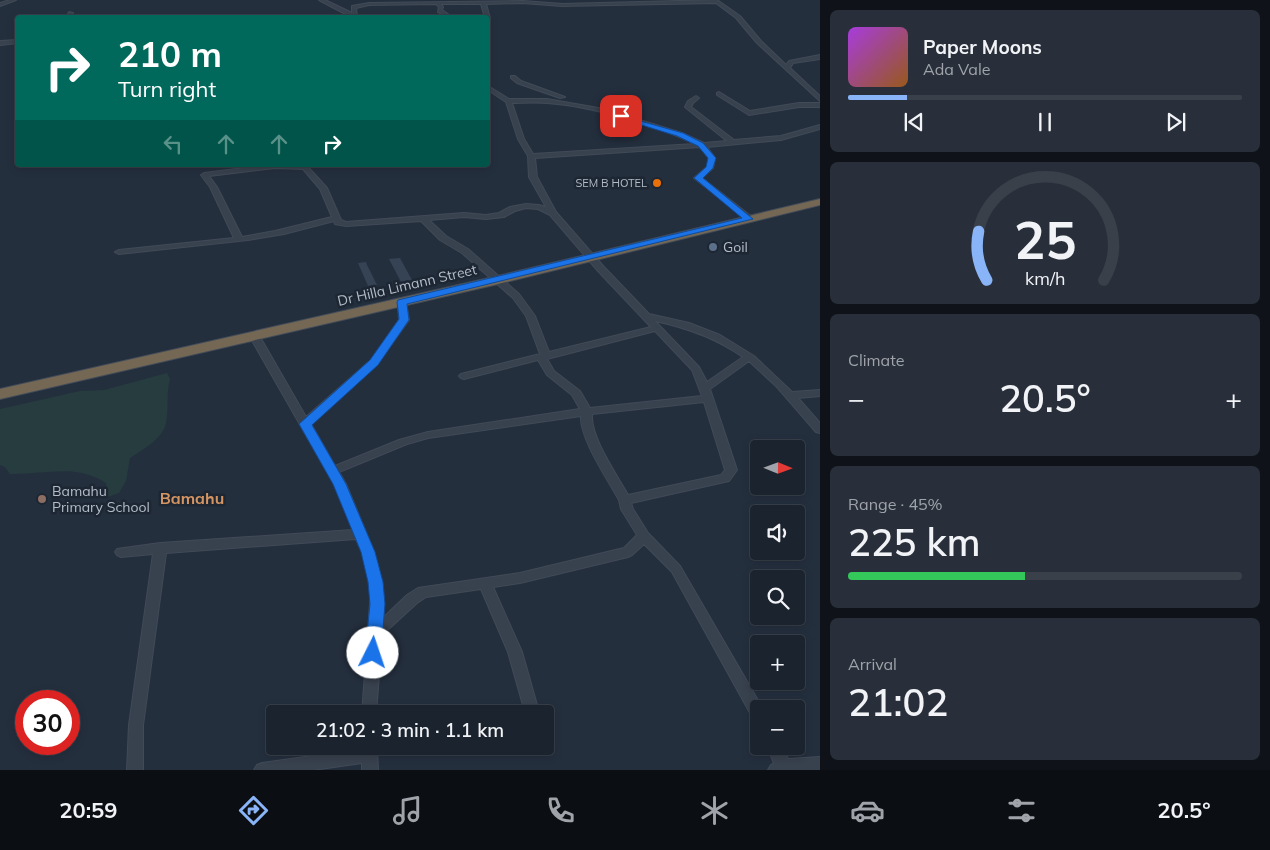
<!DOCTYPE html>
<html lang="en">
<head>
<meta charset="utf-8">
<style>
	:root { --surface:#1b232e; --page:#282f3a; --text:#f1f3f6; --muted:#a0a4aa; --line:#39404a; --accent:#8ab4f8 }
	body { margin:0; font-family:Mulish,sans-serif; background:var(--page); color:var(--text); height:100vh; display:flex; flex-direction:column; font-size:19px; white-space:nowrap }
	* { box-sizing:border-box; margin:0 }
	p { font-size:16px; color:var(--muted) }
	.icon { flex:none; width:28px; height:28px; fill:none; stroke:currentColor; stroke-width:2; stroke-linecap:round; stroke-linejoin:round }
	.map { position:relative; flex:1; overflow:hidden }
	.panel { display:flex; flex-direction:column; gap:10px; padding:10px; background:#0f1319; width:450px }
	.panel>* { flex:none }
	.top-card { position:absolute; left:15px; top:15px; width:475px; height:152px; border-radius:5px; box-shadow:0 2px 8px #0003,0 0 0 1px var(--line); background:#00695c; color:#fff; overflow:hidden }
	.needle { width:32px; rotate:91deg }
	.controls { position:absolute; left:750px; top:440px; display:grid; gap:10px }
	.controls a { display:grid; place-items:center; width:55px; height:55px; border-radius:5px; background:var(--surface); box-shadow:0 2px 8px #0003,0 0 0 1px var(--line); font-size:25px }
	.speed { position:absolute; left:15px; top:690px; display:flex; gap:10px; font-size:25px; font-weight:700; text-align:center }
	.speed>* { display:grid; place-content:center; width:65px; height:65px; border-radius:50%; background:var(--surface); box-shadow:0 2px 8px #0003,0 0 0 1px var(--line); line-height:1 }
	.speed .limit { border:8px solid #d22; background:#fff; color:#111 }
	.pin { position:absolute; display:grid; place-items:center; width:42px; height:42px; color:#fff; margin:-21px; border-radius:10px; box-shadow:0 2px 8px #0006 }
	.me { position:absolute; width:55px; margin:-28px; rotate:4deg; stroke-linejoin:round; filter:drop-shadow(0 0 4px #0008) }
	.turn { display:flex; align-items:center; gap:18px; height:105px; padding:0 20px; font-size:22px }
	.turn .icon { width:65px; height:65px; stroke-width:2.5 }
	.turn b { display:block; font-size:35px; line-height:42px }
	.lanes { display:flex; align-items:center; height:48px; padding:0 20px; background:#0003; justify-content:center; gap:25px; direction:ltr }
	.lanes .off { opacity:.35 }
	.big { font-size:38px; font-weight:600; line-height:1.1 }
	.panel .widget { flex:1; display:flex; flex-direction:column; justify-content:center; gap:8px; min-width:0; padding:0 18px; border-radius:8px; background:var(--page) }
	.panel .dial { align-items:center; gap:0 }
	.dial svg { height:130px; overflow:visible; fill:none; stroke:var(--line); stroke-width:7; stroke-linecap:round; text-anchor:middle }
	.dial text { fill:var(--text); stroke:none }
	.song { display:flex; align-items:center; gap:15px }
	.cover { width:60px; height:60px; border-radius:8px; background:linear-gradient(135deg,hsl(280 70% 55%),hsl(30 70% 35%)) }
	.played { height:5px; border-radius:2px; background:linear-gradient(90deg,var(--accent) 15%,var(--line) 15%) }
	.keys { display:flex; justify-content:space-around; direction:ltr }
	.heat { display:flex; justify-content:space-between; align-items:center; font-size:28px; direction:ltr }
	.charge { height:8px; border-radius:4px; background:linear-gradient(90deg,#34c759 45%,var(--line) 0) }
	.trip { position:absolute; left:266px; top:705px; width:288px; height:50px; border-radius:5px; background:var(--surface); box-shadow:0 2px 8px #0003,0 0 0 1px var(--line); font-weight:600; line-height:50px; text-align:center }
	.tab-bar { display:flex; height:80px; justify-content:space-around; align-items:center; background:#0b0e12; color:var(--muted) }
	.tab-bar .icon { width:35px; height:35px }
	.tab-bar .current { color:var(--accent) }
	.tab-bar b { font-size:22px; color:var(--text) }
	main { display:flex; flex:1; min-height:0 }
	.map>svg:first-child { display:block }
	.green { fill:#263c3f }
	.building { fill:#364354 }
	.lines { fill:none; stroke-linecap:round; stroke-linejoin:round }
	.minor-casing { stroke:#414a57; stroke-width:2 }
	.highway-casing { stroke:#434c59; stroke-width:2 }
	.minor { fill:#38414e; fill-rule:evenodd }
	.highway { fill:#746855; fill-rule:evenodd }
	.route { fill:#1a73e8; stroke:#114b97 }
	.food-dot { fill:#e8710a; stroke:#1d2633; stroke-width:2 }
	.service-dot { fill:#5c6f8a; stroke:#1d2633; stroke-width:2 }
	.education-dot { fill:#8d6e63; stroke:#1d2633; stroke-width:2 }
	.labels { text-anchor:middle; stroke-width:5; stroke-linejoin:round; paint-order:stroke }
	.far-poi-label { font-size:11px; fill:#b4bcc9; stroke:#1d2633; text-anchor:end }
	.poi-label { font-size:14px; fill:#b4bcc9; stroke:#1d2633; text-anchor:start }
	.street-label { font-size:14px; fill:#b4bcc9; stroke:#1d2633 }
	.quarter-label { font-size:16px; font-weight:bold; fill:#d59563; stroke:#1d2633 }
</style>
</head>
<body>
<main>
<div class="map">
<svg width="820" height="770" viewBox="0 0 820 770">
	<rect width="100%" height="100%" fill="#242f3e"/>
	<path class="green" d="M167,373L170,379C166,393 169,408 166,423C163,439 142,450 130,458L126,481L119,493L107,497L106,483C75,463 44,475 10,474L5,467L0,465V409L80,391L104,390Z"/>
	<path class="building" d="M400,258L412,280L401,282L389,259Z
		M366,262L367,265L377,285L368,286L358,263Z"/>
	<g class="lines">
		<defs>
			<path id="minor" d="M10,0H16L0,6V3Z
				M319,0H325L352,13V6L369,3L523,1L562,4L717,0L740,16L761,41L786,65L789,61L820,55V59L793,63L790,68L820,96V101L757,43L736,18L716,3L562,6L523,3L486,4L490,18L488,19L485,18L481,4H441L443,7L442,10L448,14V18H444V15L438,12L439,7L436,4L369,5L356,8L357,16L360,18H353Z
				M69,12L73,13L71,18H66Z
				M18,40V43L0,45V41Z
				M511,76H515L521,81L565,97L560,98L517,83L511,78Z
				M488,86L509,99H547L604,109L682,133L704,143L727,141L685,107L688,101L696,96L699,98L693,103L691,107L734,140L781,136L820,125V129L781,140L707,147L715,158L713,168L702,178L752,217L753,219L749,221L694,178L707,167L709,158L700,147L535,158L537,177L556,212L604,267L649,314L689,323L720,335L754,356L792,392L820,390V396L798,398L820,423V433L816,432L777,387L749,361L710,389L737,470L729,481L631,503L633,509L648,533L680,566L763,709H759V721L754,720L672,572L644,544L632,555L628,557L520,583L493,587L522,652L537,705L535,710L530,711L525,710L523,705L508,652L481,589L426,597L417,603L382,635L376,714H362L370,604V582L362,552L356,539L166,553L143,725V770H127L129,725L153,554L121,557L117,555L115,552L117,549L160,543L353,530L334,484L250,337L252,335H258L260,337L306,417L371,360L399,320L398,303L402,300L406,303L409,320L377,364L311,424L335,466L399,440L428,432L580,409L572,395L547,375L538,360L464,379L461,378L459,376L461,374L540,354L526,316L513,298L462,253L440,240L421,221L346,226L335,224L334,221L284,234L248,240L119,254L115,252L119,250L234,238L210,187L201,175L204,173L267,165L307,166L327,188L341,220L346,222L464,213L486,215L499,213L510,207L526,204L539,205L546,207L529,177L528,156L518,139L506,102L488,90ZM512,103C523,103 535,102 547,103C591,106 656,125 695,144L533,154L524,139ZM275,168L303,169L320,189L332,217L275,231L242,237L217,187L209,176ZM526,208L538,209L550,215L598,271L651,327L549,352L535,316L519,294L468,249L446,236L429,220L464,217L486,219L504,217L515,211ZM655,321C688,328 716,338 743,357L707,382L699,367ZM655,331L692,370L702,396L590,408L580,391L554,371L547,359ZM704,402L725,470L721,475L628,495C617,475 590,437 592,414ZM581,416C579,437 608,480 619,500L621,509L637,535L624,548L520,573L418,588L407,595L383,618L382,582L374,552L346,484L339,472L407,444L428,438Z
				M719,92L750,111L799,103H820V107H799L749,115L717,95V93Z
				M361,746H377L378,770H362V763L313,770H254L257,765L262,763L362,749Z
				M767,746H782L788,759L820,757V770H768L771,765L774,763Z"/>
			<path id="highway" d="M820,199V205L498,284L0,399V389L498,276Z"/>
		</defs>
		<use href="#minor" class="minor-casing"/>
		<use href="#highway" class="highway-casing"/>
		<use href="#minor" class="minor"/>
		<use href="#highway" class="highway"/>
	</g>
	<path class="route" d="M619,115L683,133L703,143L716,158L713,168L703,178L753,219L407,304L409,320L378,365L312,425L346,484L375,552L383,582L385,604L381,653L379,657L373,659L367,657L365,653L370,604L368,582L361,552L333,484L299,424L370,360L399,319L397,302L398,300L742,218L694,178L706,167L708,158L698,146L677,136L619,118Z"/>
	<circle class="food-dot" cx="657" cy="183" r="5"/>
	<circle class="service-dot" cx="713" cy="247" r="5"/>
	<circle class="education-dot" cx="42" cy="499" r="5"/>
	<g class="labels">
		<g class="far-poi-label">
			<text x="647" y="187">SEM B HOTEL</text>
		</g>
		<g class="poi-label">
			<text x="723" y="252">Goil</text>
			<text x="52" y="496">Bamahu<tspan x="52" dy="16">Primary School</tspan></text>
		</g>
		<g class="street-label">
			<text transform="translate(407 285) rotate(-13)" y="5">Dr Hilla Limann Street</text>
		</g>
		<g class="quarter-label">
			<text x="192" y="504">Bamahu</text>
		</g>
	</g>
</svg>
<div class="controls">
<a><svg class="needle" viewBox="-14 -14 28 28"><path d="M0-13l5 13h-10z" fill="#e53935"/><path d="M0 13l5-13h-10z" fill="#a0a4aa"/></svg></a>
<a><svg class="icon" aria-label="sound" viewBox="0 0 24 24"><path d="M4 9h4l5-4v14l-5-4H4zM17 9q2 3 0 6"/></svg></a>
<a><svg class="icon" aria-label="search" viewBox="0 0 24 24"><circle cx="10" cy="10" r="6"/><path d="M15 15l6 6"/></svg></a>
<a>+</a>
<a>−</a>
</div>
<div class="speed"><div class="limit">30</div></div>
<div class="pin" style="left:621px;top:116px;background:#d93025"><svg class="icon" aria-label="arrive" viewBox="0 0 24 24"><path d="M6 21V4h12l-3 4 3 4H6"/></svg></div>
<svg class="me" style="left:373px;top:653px" viewBox="-20 -20 40 40"><circle r="19" fill="#fff"/><path d="M0-13L10 11 0 6-10 11z" fill="#1a73e8"/></svg>
<div class="trip">21:02 · 3 min · 1.1 km</div>
<div class="top-card">
<div class="turn"><svg class="icon" aria-label="right" viewBox="0 0 24 24"><path d="M7 20v-9h11M14 6l5 5-5 5"/></svg><div><b>210 m</b>Turn right</div></div>
<div class="lanes"><svg class="icon off" aria-label="left" viewBox="0 0 24 24"><path d="M17 20v-9H6M10 6l-5 5 5 5"/></svg><svg class="icon off" aria-label="ahead" viewBox="0 0 24 24"><path d="M12 20V5M6 11l6-6 6 6"/></svg><svg class="icon off" aria-label="ahead" viewBox="0 0 24 24"><path d="M12 20V5M6 11l6-6 6 6"/></svg><svg class="icon" aria-label="right" viewBox="0 0 24 24"><path d="M7 20v-9h11M14 6l5 5-5 5"/></svg></div>
</div>
</div>
<section class="panel">
<div class="widget">
<div class="song"><i class="cover"></i><div><b>Paper Moons</b><p>Ada Vale</p></div></div>
<div class="played"></div>
<div class="keys"><svg class="icon" aria-label="previous" viewBox="0 0 24 24"><path d="M18 5L8 12l10 7zM5 5v14"/></svg><svg class="icon" aria-label="pause" viewBox="0 0 24 24"><path d="M8 5v14M16 5v14"/></svg><svg class="icon" aria-label="next" viewBox="0 0 24 24"><path d="M6 5l10 7-10 7zM19 5v14"/></svg></div>
</div>
<div class="widget dial"><svg viewBox="0 0 100 80">
<path d="M14 69A42 42 0 1 1 86 69"/>
<path d="M14 69A42 42 0 0 1 9 39" stroke="#8ab4f8"/>
<text x="50" y="56" font-size="32" font-weight="700">25</text>
<text x="50" y="72" font-size="11">km/h</text>
</svg></div>
<div class="widget"><p>Climate</p>
<div class="heat"><a>−</a><b class="big">20.5°</b><a>+</a></div>
</div>
<div class="widget"><p>Range · 45%</p><b class="big">225 km</b><div class="charge"></div></div>
<div class="widget"><p>Arrival</p><b class="big">21:02</b></div>
</section>
</main>
<nav class="tab-bar">
<b>20:59</b>
<svg class="icon current" aria-label="directions" viewBox="0 0 24 24"><path d="M12 3l9 9-9 9-9-9zM9 14v-3h6M13 9l2 2-2 2"/></svg>
<svg class="icon" aria-label="music" viewBox="0 0 24 24"><path d="M9 18V5l10-2v13"/><circle cx="6" cy="18" r="3"/><circle cx="16" cy="16" r="3"/></svg>
<svg class="icon" aria-label="phone" viewBox="0 0 24 24"><path d="M5 4h4l2 5-3 2q2 4 5 5l2-3 5 2v4C11 20 4 13 5 4z"/></svg>
<svg class="icon" aria-label="climate" viewBox="0 0 24 24"><path d="M12 3v18M4 7l16 10M4 17L20 7"/></svg>
<svg class="icon" aria-label="car" viewBox="0 0 24 24"><path d="M5 17H2v-5l4-1 3-4h7l3 4 3 1v5h-3M9 17h6M6 11h13"/><circle cx="7" cy="17" r="2"/><circle cx="17" cy="17" r="2"/></svg>
<svg class="icon" aria-label="filters" viewBox="0 0 24 24"><path d="M4 7h16M4 17h16"/><circle cx="9" cy="7" r="2"/><circle cx="15" cy="17" r="2"/></svg>
<b>20.5°</b>
</nav>
</body>
</html>
